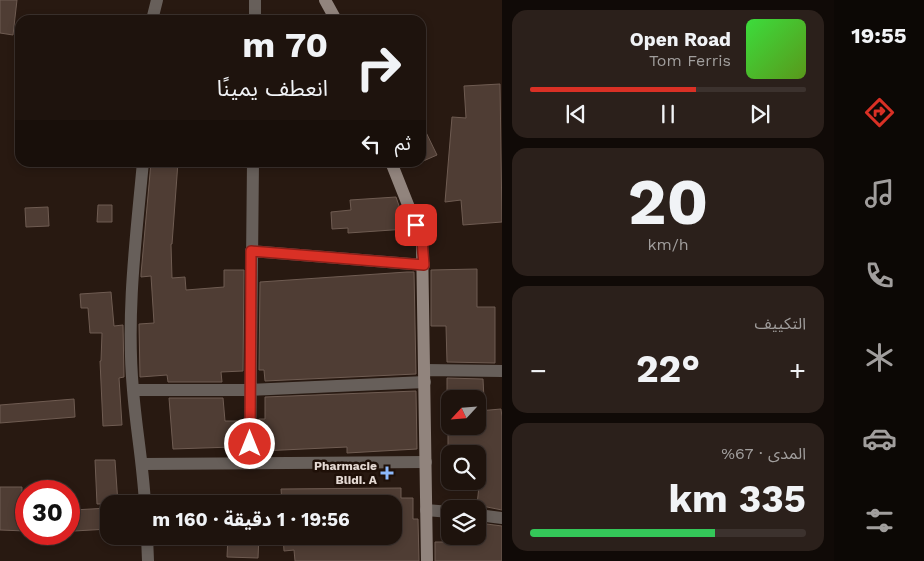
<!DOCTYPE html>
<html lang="ar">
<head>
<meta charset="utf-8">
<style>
	:root { --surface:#1e130d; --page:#2b201b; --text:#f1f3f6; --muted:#a19e9d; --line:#3c322e; --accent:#d93025 }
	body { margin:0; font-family:"Work Sans","Noto Sans Arabic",sans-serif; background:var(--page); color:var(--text); direction:rtl; height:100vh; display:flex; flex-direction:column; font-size:19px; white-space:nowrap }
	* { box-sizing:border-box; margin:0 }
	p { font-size:16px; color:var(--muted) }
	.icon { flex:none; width:28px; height:28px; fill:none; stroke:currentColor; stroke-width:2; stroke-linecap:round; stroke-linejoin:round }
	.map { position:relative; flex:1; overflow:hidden; direction:ltr }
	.sheet { display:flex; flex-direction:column; gap:10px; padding:10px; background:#100a07; width:332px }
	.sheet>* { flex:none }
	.guide { position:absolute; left:15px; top:15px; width:411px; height:152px; border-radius:15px; box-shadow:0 2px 8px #0003,0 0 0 1px var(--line); direction:rtl; background:#1e130d; color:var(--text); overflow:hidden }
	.needle { width:32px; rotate:244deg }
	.fabs { position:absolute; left:441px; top:390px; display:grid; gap:10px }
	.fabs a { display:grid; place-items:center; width:45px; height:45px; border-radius:10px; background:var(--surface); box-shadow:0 2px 8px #0003,0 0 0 1px var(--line); font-size:25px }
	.speed { position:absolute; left:15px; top:480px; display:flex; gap:10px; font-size:25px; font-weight:700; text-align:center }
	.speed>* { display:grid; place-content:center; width:65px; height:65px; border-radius:50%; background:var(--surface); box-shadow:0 2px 8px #0003,0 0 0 1px var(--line); line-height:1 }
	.speed .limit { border:8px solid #d22; background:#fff; color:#111 }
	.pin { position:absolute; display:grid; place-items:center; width:42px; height:42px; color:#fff; margin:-21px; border-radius:10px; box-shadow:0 2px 8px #0006 }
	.me { position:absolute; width:55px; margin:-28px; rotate:0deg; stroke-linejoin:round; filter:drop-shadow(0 0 4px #0008) }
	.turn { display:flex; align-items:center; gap:18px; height:105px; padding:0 15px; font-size:22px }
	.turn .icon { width:65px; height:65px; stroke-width:2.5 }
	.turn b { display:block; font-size:35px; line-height:42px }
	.then { display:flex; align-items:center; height:48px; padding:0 15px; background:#0003; gap:10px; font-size:19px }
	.big { font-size:38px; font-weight:700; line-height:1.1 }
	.sheet .widget { flex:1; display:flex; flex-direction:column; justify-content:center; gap:8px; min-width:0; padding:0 18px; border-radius:15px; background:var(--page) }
	.sheet .dial { align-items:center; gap:0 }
	.dial b { font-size:65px; line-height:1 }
	.song { display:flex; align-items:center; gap:15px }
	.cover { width:60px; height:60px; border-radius:8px; background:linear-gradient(135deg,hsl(120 70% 55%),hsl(90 70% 35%)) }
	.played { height:5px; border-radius:2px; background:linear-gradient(90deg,var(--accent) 60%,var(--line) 60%) }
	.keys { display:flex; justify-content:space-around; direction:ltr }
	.heat { display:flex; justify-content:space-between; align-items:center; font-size:28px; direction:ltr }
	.charge { height:8px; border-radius:4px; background:linear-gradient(90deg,#34c759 67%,var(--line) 0) }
	.trip { position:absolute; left:100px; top:495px; width:302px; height:50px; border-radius:15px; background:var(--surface); box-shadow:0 2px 8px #0003,0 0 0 1px var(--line); font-weight:700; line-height:50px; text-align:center; direction:rtl }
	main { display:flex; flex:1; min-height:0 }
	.tabs { display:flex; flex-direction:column; width:90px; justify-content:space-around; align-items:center; background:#0c0805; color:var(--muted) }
	.tabs .icon { width:35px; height:35px }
	.tabs .selected { color:var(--accent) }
	.tabs b { font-size:22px; color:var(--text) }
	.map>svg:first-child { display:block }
	.building { fill:#4f3d34; stroke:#6f5c52 }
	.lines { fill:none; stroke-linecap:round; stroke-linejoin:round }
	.minor { stroke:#675f5a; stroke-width:12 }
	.secondary { stroke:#91847d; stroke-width:12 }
	.route-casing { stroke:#8d1f18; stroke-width:12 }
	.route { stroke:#d93025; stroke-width:9 }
	.poi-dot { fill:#8db9fc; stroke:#1f1008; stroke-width:2 }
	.labels { text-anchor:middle; stroke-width:5; stroke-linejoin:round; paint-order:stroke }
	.poi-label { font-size:12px; font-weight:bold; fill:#e5dad4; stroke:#1f1008; text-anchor:end }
</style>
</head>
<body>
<main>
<nav class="tabs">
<b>19:55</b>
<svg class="icon selected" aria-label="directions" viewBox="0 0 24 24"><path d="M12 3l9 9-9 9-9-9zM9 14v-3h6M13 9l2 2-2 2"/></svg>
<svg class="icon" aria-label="music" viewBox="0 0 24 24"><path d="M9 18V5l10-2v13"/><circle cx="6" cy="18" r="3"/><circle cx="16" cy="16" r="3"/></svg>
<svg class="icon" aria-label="phone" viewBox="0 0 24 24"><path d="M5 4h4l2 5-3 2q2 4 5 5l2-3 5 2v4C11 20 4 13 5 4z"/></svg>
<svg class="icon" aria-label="climate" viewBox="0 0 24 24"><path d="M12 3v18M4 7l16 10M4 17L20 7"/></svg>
<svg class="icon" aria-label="car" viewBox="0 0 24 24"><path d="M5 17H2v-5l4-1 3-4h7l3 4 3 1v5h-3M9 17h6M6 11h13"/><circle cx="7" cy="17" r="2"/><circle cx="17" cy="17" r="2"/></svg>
<svg class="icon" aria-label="filters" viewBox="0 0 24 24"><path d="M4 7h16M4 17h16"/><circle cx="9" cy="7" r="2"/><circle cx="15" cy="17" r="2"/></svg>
</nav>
<section class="sheet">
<div class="widget">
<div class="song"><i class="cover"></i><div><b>Open Road</b><p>Tom Ferris</p></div></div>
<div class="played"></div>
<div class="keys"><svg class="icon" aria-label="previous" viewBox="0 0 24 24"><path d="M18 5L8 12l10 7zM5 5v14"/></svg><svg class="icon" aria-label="pause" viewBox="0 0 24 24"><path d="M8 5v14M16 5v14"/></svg><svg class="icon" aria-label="next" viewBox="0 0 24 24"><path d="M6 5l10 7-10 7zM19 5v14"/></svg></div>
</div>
<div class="widget dial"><b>20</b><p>km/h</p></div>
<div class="widget"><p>التكييف</p>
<div class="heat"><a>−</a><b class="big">22°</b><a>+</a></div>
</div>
<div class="widget"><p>المدى · 67%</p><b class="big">335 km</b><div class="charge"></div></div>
</section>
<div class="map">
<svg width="502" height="561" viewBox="0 0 502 561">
	<rect width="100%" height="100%" fill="#281911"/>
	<path class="building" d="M0,0H17L13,35L0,33Z
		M500,84L502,222L463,225L461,200L445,202L452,117L466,118L464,86Z
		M421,122L437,155L421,162Z
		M151,162H178L172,244H171L172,278L185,277L186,290L224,287V270H244L243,371L221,372L222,382H168L167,375L140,377L139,324L154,323L151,276L141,277V274Z
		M396,197L407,229L348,233V228L332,229L331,212L351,210L350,200Z
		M98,205H112V222H97Z
		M48,207L49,226L26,227L25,208Z
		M477,269V307H495V363L447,362L446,326H431V270Z
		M407,272H414L416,374L265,381L264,370H259L260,282Z
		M111,292L114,326L123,325L124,377L119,378L122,425L103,426L100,361H101L102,333H90L88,308H81L80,294Z
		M447,378L483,379L484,399H447Z
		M416,391L417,449L347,453V447L261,451L260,439H258L259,419H265V397Z
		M169,398H223L225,421H242V440L233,441V447L173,449Z
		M74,399L75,417L0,423V405Z
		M501,409L502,417V510L477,505L481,467L480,454H448V426H478V411Z
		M95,460H115L118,504H97Z
		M0,487H22V508H26V531L0,530Z
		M401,488V498H413V519H418L419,561H295L294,550L284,551L283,536H394V504H282L281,489Z
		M109,508V529L74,531L73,510Z
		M479,523L502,526V561H435V542H476Z
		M228,536H259L258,558L227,557Z"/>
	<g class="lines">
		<path class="minor" d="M152,20L157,0
			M255,20V0
			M143,162C136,238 126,314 133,390C136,428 143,465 145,504
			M251,251L424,265
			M425,370L502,371
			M133,390H250L425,382
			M250,462L253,162
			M143,464L426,462
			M426,510L450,512
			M478,515L502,518
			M147,536L148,561"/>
		<path class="secondary" d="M325,0L336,20
			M391,162L422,240L427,561"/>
	</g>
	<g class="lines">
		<defs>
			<path id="route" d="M250,444L251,251L424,265L422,240L416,225"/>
		</defs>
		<use href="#route" class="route-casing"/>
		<use href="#route" class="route"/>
	</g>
	<path class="poi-dot" d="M384.5 465.5h5v5h5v5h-5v5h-5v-5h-5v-5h5z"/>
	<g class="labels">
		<g class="poi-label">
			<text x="377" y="470">Pharmacie<tspan x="377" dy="14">Blidi. A</tspan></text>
		</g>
	</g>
</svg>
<div class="fabs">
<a><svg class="needle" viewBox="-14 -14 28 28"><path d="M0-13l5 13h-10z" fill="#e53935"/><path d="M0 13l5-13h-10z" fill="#a19e9d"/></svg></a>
<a><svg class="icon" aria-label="search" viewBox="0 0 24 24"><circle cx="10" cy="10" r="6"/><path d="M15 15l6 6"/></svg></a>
<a><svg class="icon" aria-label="layers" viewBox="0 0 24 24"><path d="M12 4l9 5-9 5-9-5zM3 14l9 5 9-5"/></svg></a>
</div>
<div class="speed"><div class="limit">30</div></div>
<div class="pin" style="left:416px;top:225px;background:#d93025"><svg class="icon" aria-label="arrive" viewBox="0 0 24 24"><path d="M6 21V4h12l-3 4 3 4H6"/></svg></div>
<svg class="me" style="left:250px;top:444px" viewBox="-20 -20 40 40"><circle r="17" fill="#d93025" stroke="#fff" stroke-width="3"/><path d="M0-11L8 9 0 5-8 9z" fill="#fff"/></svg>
<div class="trip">19:56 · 1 دقيقة · 160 m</div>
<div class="guide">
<div class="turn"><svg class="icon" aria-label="right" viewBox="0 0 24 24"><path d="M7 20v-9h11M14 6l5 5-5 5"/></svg><div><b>70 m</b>انعطف يمينًا</div></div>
<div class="then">ثم<svg class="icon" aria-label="left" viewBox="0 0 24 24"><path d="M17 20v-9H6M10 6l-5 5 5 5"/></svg></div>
</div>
</div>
</main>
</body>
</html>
